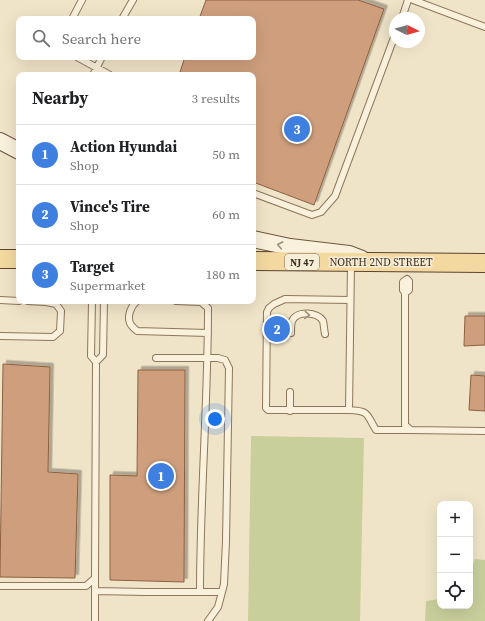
<!DOCTYPE html>
<html lang="en">
<head>
<meta charset="utf-8">
<style>
	:root { --surface:#fff; --page:#f2f2f2; --text:#202124; --muted:#757577; --line:#e0e0e0; --accent:#b45309 }
	body { margin:0; font-family:"Source Serif 4",serif; background:var(--page); color:var(--text) }
	.controls { position:absolute; right:12px; bottom:12px; display:grid; overflow:hidden; border-radius:8px; box-shadow:0 4px 16px #0002 }
	.controls button { width:36px; height:36px; display:grid; place-items:center; padding:0; border:0; border-bottom:1px solid var(--line); background:var(--surface); color:var(--text); font:20px sans-serif }
	.compass { position:absolute; left:389px; top:12px; width:36px; height:36px; border-radius:50%; background:var(--surface); box-shadow:0 4px 16px #0002; rotate:95deg }
	.you { position:absolute; left:215px; top:419px; width:14px; height:14px; margin:-10px; border:3px solid #fff; border-radius:50%; background:#1a73e8; box-shadow:0 0 0 6px #1a73e833 }
	.badge { display:grid; place-items:center; width:26px; height:26px; border-radius:50%; background:var(--accent); color:#fff; font-size:13px; font-weight:700 }
	.pin { position:absolute; translate:-50% -50%; border:2px solid #fff; box-shadow:0 1px 4px #0006 }
	.list { margin:0; padding:0; list-style:none }
	h2 { display:flex; justify-content:space-between; align-items:center; height:52px; margin:0; padding:0 16px; font-size:17px }
	h2 small { font-size:13px; font-weight:400; color:var(--muted) }
	.list li { display:grid; grid-template-columns:26px 1fr auto; gap:12px; align-items:center; box-sizing:border-box; height:60px; padding:0 16px; border-top:1px solid var(--line) }
	.list b { display:block; font-size:15px; white-space:nowrap }
	.list p { margin:0; font-size:13px; white-space:nowrap; color:var(--muted) }
	.list em { font-size:13px; font-style:normal; color:var(--muted) }
	.icon { flex:none; width:22px; height:22px; fill:none; stroke:currentColor; stroke-width:2; stroke-linecap:round; stroke-linejoin:round }
	.map { position:relative; flex:none; width:485px; height:621px; overflow:hidden }
	.search { position:absolute; background:var(--surface); box-shadow:0 4px 16px #0002; left:16px; top:16px; width:240px; height:44px; display:flex; align-items:center; gap:10px; box-sizing:border-box; padding:0 14px; border-radius:8px; color:var(--muted); font-size:15px }
	.panel { position:absolute; background:var(--surface); box-shadow:0 4px 16px #0002; left:16px; top:72px; width:240px; height:232px; border-radius:8px }
	.map>svg:first-child { display:block }
	.green { fill:#c9cf9b }
	.building { fill:#cf9f7d; stroke:#8d5f41; filter:url(#shadow) }
	.lines { fill:none; stroke-linecap:round; stroke-linejoin:round }
	.lane-casing { stroke:#8d765c; stroke-width:8 }
	.secondary-casing { stroke:#6f573f; stroke-width:18 }
	.primary-casing { stroke:#5b4430; stroke-width:20 }
	.lane { stroke:#faf1dc; stroke-width:6 }
	.secondary { stroke:#faf1dc; stroke-width:16 }
	.primary { stroke:#f3d9a0; stroke-width:18 }
	.oneway { stroke:#9c907e }
	.labels { text-anchor:middle; dominant-baseline:central; stroke-width:3; stroke-linejoin:round; paint-order:stroke }
	.shield { fill:#f7eed8; stroke:#756857; stroke-width:1 }
	.shield-label { font-size:10px; font-weight:bold; fill:#3d2e20 }
	.street-label { font-size:11px; fill:#3d2e20; stroke:#f7eed8 }
</style>
</head>
<body>
<div class="map">
<svg width="485" height="621" viewBox="0 0 485 621">
	<defs>
		<filter id="shadow"><feDropShadow dx="3.5" dy="-3.5" stdDeviation="0" flood-color="#0004"/></filter>
	</defs>
	<rect width="100%" height="100%" fill="#f0e4c8"/>
	<!-- green -->
	<path class="green" d="M251,436L364,438L360,621H248Z
		M475,559L485,560V621H425L426,601L440,599V606H470V570Z"/>
	<!-- building -->
	<path class="building" d="M206,0H358L384,9L314,205L253,182V75H179L185,57H253V19H199Z
		M465,316H485V345L464,346Z
		M3,364L50,367L48,472L78,474L75,578L0,577Z
		M138,370H185L184,582L110,580V475L137,476Z
		M471,375L485,376V411L469,410Z"/>
	<g class="lines">
		<!-- lane casing -->
		<g class="lane-casing">
			<path id="lane" d="M413,0L485,27
				M402,18L408,0
				M72,19L82,0
				M122,19L133,0
				M77,57L110,75
				M93,75L102,57
				M253,193L312,215L321,212L335,196L395,35
				M351,264L349,410C370,411 366,414 376,430H411
				M405,293L409,290V281L407,279L403,282V290L405,293V425L411,430L485,431
				M0,300L19,301
				M92,301L91,356L96,362L103,355L104,301
				M137,301C131,306 127,316 130,323C131,326 135,329 137,331L208,333
				M176,301L201,302L208,308C208,403 200,497 200,592
				M291,333C291,329 291,324 292,321C297,310 318,312 323,321C324,325 324,330 325,334
				M0,336L53,337L60,331L61,311L56,304L46,302L28,301
				M349,410H268L266,408L267,312L269,308L274,304L285,299L350,300
				M290,411V392
				M0,586H86L95,578L96,362
				M95,591L146,592H222L224,584L226,541L229,368L225,360L218,358H156
				M95,621V578
				M208,621L218,607L222,592"/>
		</g>
		<!-- secondary casing -->
		<g class="secondary-casing">
			<path id="secondary" d="M0,141L19,151
				M253,239L290,247L349,254L362,259"/>
		</g>
		<!-- primary casing -->
		<g class="primary-casing">
			<path id="primary" d="M0,259H19
				M253,261L485,263"/>
		</g>
		<!-- lane -->
		<use href="#lane" class="lane"/>
		<!-- secondary -->
		<use href="#secondary" class="secondary"/>
		<!-- primary -->
		<use href="#primary" class="primary"/>
	</g>
	<!-- one-way arrows -->
	<defs><path id="oneway-chevron" d="M-2-3.5L2.5 0L-2 3.5" fill="none" stroke-width="1.6" stroke-linecap="round" stroke-linejoin="round"/></defs>
	<g class="oneway">
		<use href="#oneway-chevron" transform="translate(280 245) rotate(-169)"/>
		<use href="#oneway-chevron" transform="translate(307 315) rotate(4)"/>
	</g>
	<g class="labels">
		<!-- shield labels -->
		<rect class="shield" x="285" y="254" width="34" height="16" rx="3"/>
		<g class="shield-label">
			<text x="302" y="262">NJ 47</text>
		</g>
		<!-- street labels -->
		<g class="street-label">
			<text x="381" y="262">NORTH 2ND STREET</text>
		</g>
	</g>
</svg>
<div class="controls">
<button>+</button>
<button>−</button>
<button><svg class="icon" aria-label="locate" viewBox="0 0 24 24"><circle cx="12" cy="12" r="6"/><path d="M12 2v4M12 18v4M2 12h4M18 12h4"/></svg></button>
</div>
<svg class="compass" viewBox="-18 -18 36 36"><path d="M0-13l5 13h-10z" fill="#e53935"/><path d="M0 13l5-13h-10z" fill="#757577"/></svg>
<div class="you"></div>
<div class="pin badge" style="left:161px;top:476px;background:#3f7fe0">1</div>
<div class="pin badge" style="left:277px;top:329px;background:#3f7fe0">2</div>
<div class="pin badge" style="left:297px;top:129px;background:#3f7fe0">3</div>
<div class="search"><svg class="icon" aria-label="search" viewBox="0 0 24 24"><circle cx="10" cy="10" r="6"/><path d="M15 15l6 6"/></svg>Search here</div>
<section class="panel">
<h2>Nearby<small>3 results</small></h2>
<ul class="list">
<li><span class="badge" style="background:#3f7fe0">1</span><div><b>Action Hyundai</b><p>Shop</p></div><em>50 m</em></li>
<li><span class="badge" style="background:#3f7fe0">2</span><div><b>Vince's Tire</b><p>Shop</p></div><em>60 m</em></li>
<li><span class="badge" style="background:#3f7fe0">3</span><div><b>Target</b><p>Supermarket</p></div><em>180 m</em></li>
</ul>
</section>
</div>
</body>
</html>
